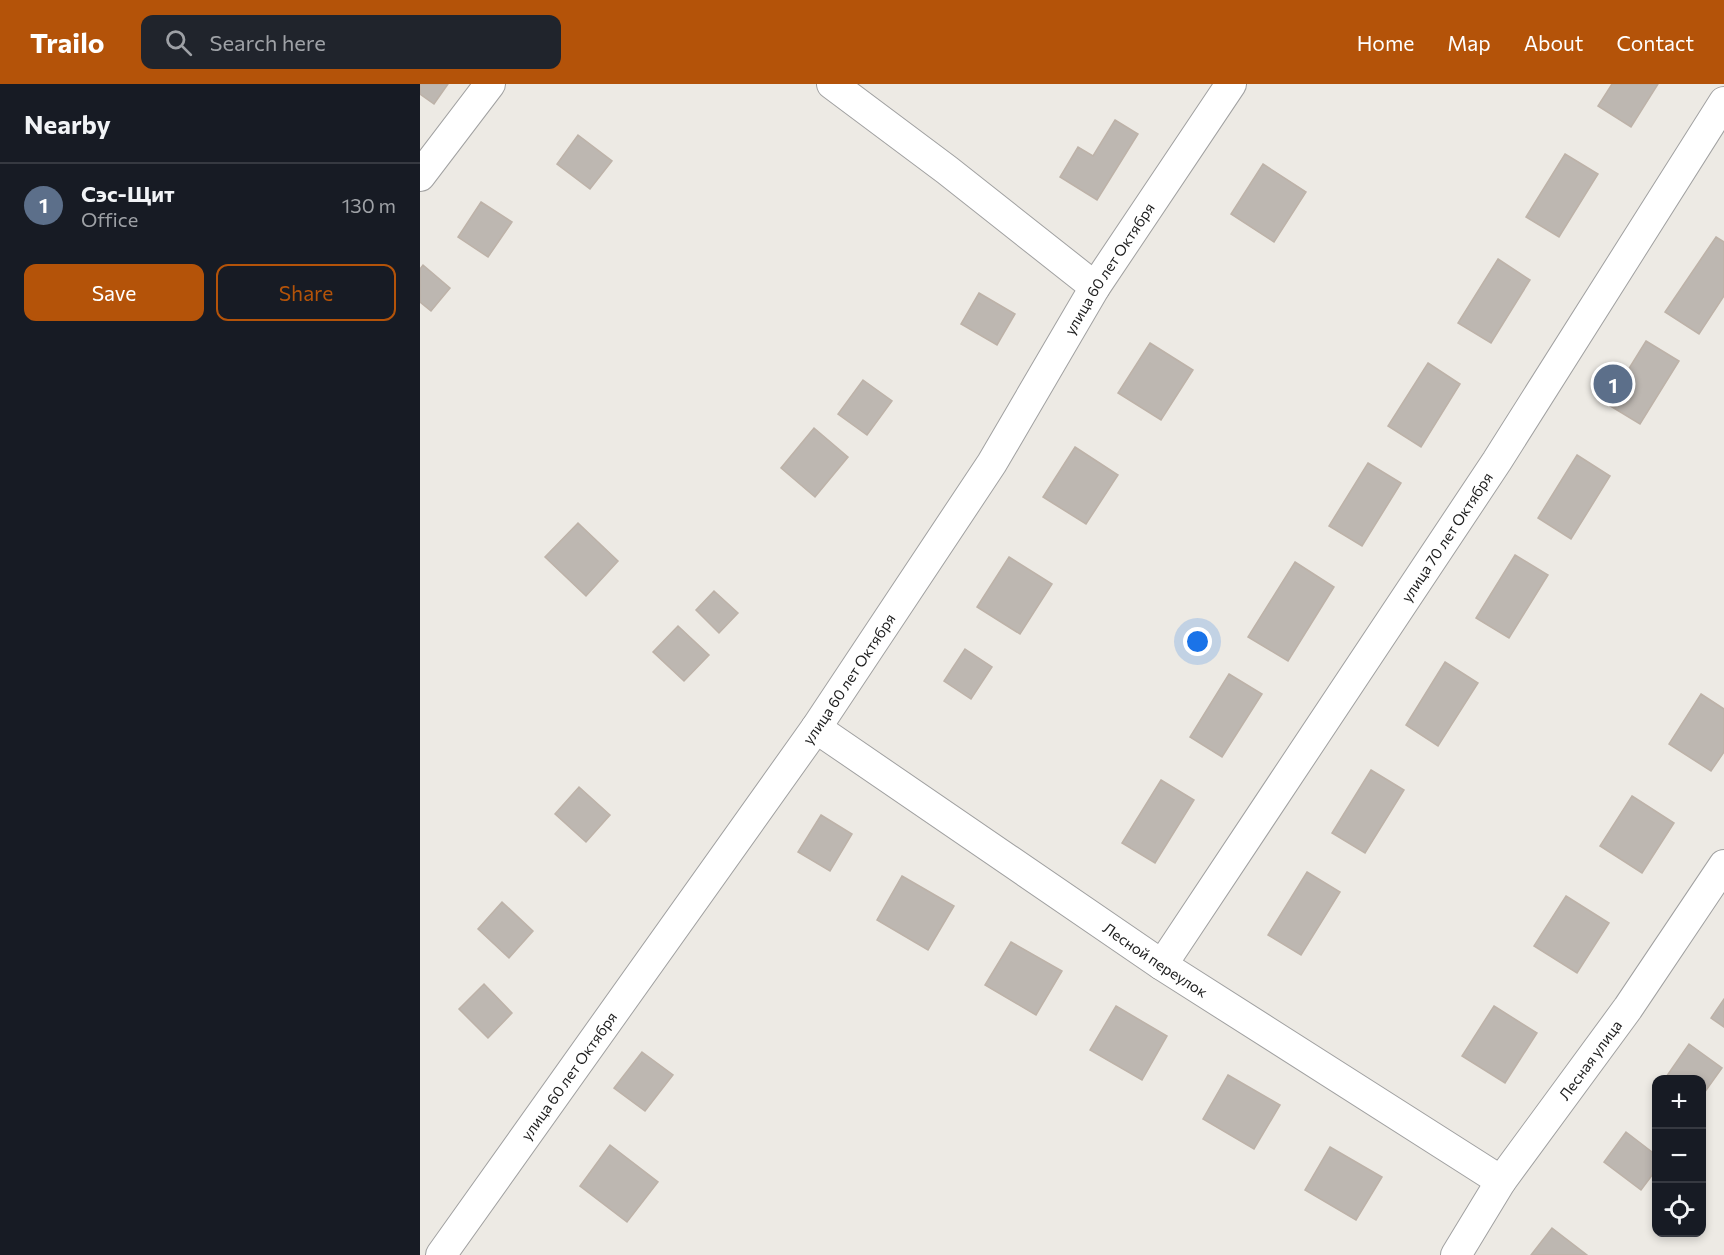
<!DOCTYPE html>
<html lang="en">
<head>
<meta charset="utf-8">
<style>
	:root { --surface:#171b24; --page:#20242c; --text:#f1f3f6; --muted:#9ea1a6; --line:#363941; --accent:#b45309 }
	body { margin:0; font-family:Commissioner,sans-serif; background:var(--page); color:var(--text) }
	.controls { position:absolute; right:18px; bottom:18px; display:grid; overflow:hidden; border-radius:12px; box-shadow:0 3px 9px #0003 }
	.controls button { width:54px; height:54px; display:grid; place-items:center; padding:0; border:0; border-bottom:2px solid var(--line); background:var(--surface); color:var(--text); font:30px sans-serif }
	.you { position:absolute; left:778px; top:558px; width:21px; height:21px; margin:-15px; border:4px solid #fff; border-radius:50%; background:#1a73e8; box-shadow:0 0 0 9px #1a73e833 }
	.badge { display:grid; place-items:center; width:39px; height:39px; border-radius:50%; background:var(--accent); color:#fff; font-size:20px; font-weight:700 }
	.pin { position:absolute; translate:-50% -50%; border:3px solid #fff; box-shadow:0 2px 6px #0006 }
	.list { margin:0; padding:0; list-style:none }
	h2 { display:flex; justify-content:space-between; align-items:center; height:78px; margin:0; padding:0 24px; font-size:26px }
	h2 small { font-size:20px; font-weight:400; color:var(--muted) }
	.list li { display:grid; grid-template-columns:39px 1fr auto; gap:18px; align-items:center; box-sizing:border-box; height:84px; padding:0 24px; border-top:2px solid var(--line) }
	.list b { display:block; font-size:22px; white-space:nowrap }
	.list p { margin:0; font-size:20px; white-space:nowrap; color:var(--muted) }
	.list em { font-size:20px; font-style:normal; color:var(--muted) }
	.actions { display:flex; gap:12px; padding:18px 24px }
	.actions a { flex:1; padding:14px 0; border:2px solid var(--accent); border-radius:12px; text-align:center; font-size:21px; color:var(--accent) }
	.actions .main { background:var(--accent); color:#fff }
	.icon { flex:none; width:33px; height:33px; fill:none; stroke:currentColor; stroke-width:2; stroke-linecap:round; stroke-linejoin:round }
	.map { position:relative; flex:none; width:1304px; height:1171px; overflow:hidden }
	header { display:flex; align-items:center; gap:36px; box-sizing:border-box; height:84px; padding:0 30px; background:var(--accent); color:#fff }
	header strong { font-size:28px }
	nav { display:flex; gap:33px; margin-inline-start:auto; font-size:21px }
	.search { width:420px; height:54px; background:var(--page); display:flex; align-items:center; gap:15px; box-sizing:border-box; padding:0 21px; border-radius:12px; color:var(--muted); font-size:22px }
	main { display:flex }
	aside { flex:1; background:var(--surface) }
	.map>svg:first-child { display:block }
	.building { fill:#bdb7b1; stroke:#bdb2a8; stroke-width:1.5 }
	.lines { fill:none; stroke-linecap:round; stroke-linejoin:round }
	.minor-casing { stroke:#a1a1a1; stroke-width:32 }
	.minor { stroke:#fff; stroke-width:30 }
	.labels { text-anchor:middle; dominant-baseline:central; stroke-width:6; stroke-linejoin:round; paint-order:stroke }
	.street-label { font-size:15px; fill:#1d1d1d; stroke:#fff }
</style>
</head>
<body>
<header>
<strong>Trailo</strong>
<div class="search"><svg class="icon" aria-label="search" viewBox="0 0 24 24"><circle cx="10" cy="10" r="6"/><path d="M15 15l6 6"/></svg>Search here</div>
<nav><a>Home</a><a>Map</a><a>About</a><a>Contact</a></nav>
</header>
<main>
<aside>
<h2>Nearby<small></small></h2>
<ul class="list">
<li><span class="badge" style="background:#5c6f8a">1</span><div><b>Сэс-Щит</b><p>Office</p></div><em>130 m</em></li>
</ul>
<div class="actions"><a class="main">Save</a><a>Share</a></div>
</aside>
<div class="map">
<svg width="1304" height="1171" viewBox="0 0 1304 1171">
	<rect width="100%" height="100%" fill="#edeae4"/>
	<!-- building -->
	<path class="building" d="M0,0H28L14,20L0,10Z
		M1192,0H1238L1211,43L1178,22Z
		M695,36L718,50L677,116L640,93L658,63L673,72Z
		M158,51L192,77L170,105L137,80Z
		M1145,70L1178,90L1139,153L1106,133Z
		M843,80L886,108L854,158L811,130Z
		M61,118L92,138L68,173L38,153Z
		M1296,153L1304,158V212L1279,250L1245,228Z
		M1078,175L1110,196L1071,259L1038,239Z
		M3,181L30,204L11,227L0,218V185Z
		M559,209L595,230L577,261L541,240Z
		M1226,257L1259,277L1220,340L1187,320Z
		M730,259L773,286L741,336L698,309Z
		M1008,279L1040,300L1001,363L968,342Z
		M443,296L472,317L447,351L418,330Z
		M394,344L428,373L395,413L361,384Z
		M655,363L698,391L666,440L623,413Z
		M1157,371L1190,392L1151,455L1118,434Z
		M948,379L981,399L942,462L909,442Z
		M158,439L198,477L166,512L125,473Z
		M1095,471L1128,491L1089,554L1056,534Z
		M589,473L632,500L600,550L557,523Z
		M875,478L914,503L868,577L828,553Z
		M294,507L318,529L299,549L276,526Z
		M258,542L289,571L264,597L233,568Z
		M545,565L572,583L551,615L524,597Z
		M1025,578L1058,599L1018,662L986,641Z
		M809,590L842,610L802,673L770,653Z
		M1281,610L1304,625V668L1291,687L1249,660Z
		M951,686L984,706L945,769L912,749Z
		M741,696L774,716L735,779L702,759Z
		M159,703L190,731L166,758L135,730Z
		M1212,712L1254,739L1222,789L1180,762Z
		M401,731L432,750L410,787L378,768Z
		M887,788L920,808L881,871L848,851Z
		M482,792L534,822L508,866L457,836Z
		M1146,812L1189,839L1157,889L1114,862Z
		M82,818L113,847L89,874L58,845Z
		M591,858L642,887L616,931L565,901Z
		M64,900L92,929L68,954L39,925Z
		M1304,915V943L1291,934Z
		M696,922L747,952L722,996L670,966Z
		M1074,922L1117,949L1085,999L1042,972Z
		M1269,960L1302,984L1282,1012V996H1244Z
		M222,968L253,991L225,1027L194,1004Z
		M808,991L860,1021L834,1065L783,1035Z
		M1206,1048L1236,1071V1086L1221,1106L1184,1078Z
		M190,1061L238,1098L207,1138L160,1102Z
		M910,1063L962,1093L936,1136L885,1106Z
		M1132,1144L1167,1171H1111Z"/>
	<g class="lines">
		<!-- minor casing -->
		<g class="minor-casing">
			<g id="minor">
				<path d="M412,0L527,86L675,203"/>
				<path d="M0,92L70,0"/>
				<path id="s1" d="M396,644L742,881L1081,1097"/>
				<path id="s2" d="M742,881L1077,377L1304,18"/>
				<path id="s3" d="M21,1171L396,644L572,379L675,203L811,0"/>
				<path id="s4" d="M1036,1171L1081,1097L1208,924L1304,781"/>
			</g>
		</g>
		<!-- minor -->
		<use href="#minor" class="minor"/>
	</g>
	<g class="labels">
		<!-- street labels -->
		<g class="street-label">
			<text stroke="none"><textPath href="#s3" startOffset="1192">улица 60 лет Октября</textPath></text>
			<text stroke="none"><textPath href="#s2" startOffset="514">улица 70 лет Октября</textPath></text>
			<text stroke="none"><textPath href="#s3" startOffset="706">улица 60 лет Октября</textPath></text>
			<text stroke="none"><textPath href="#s1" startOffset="411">Лесной переулок</textPath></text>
			<text stroke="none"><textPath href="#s4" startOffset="237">Лесная улица</textPath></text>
			<text stroke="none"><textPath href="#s3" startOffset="220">улица 60 лет Октября</textPath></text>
		</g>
	</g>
</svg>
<div class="controls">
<button>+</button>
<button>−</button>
<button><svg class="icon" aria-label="locate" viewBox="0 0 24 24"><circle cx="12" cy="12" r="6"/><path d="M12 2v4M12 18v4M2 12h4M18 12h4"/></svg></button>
</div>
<div class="you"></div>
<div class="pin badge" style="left:1193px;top:300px;background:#5c6f8a">1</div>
</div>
</main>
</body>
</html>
